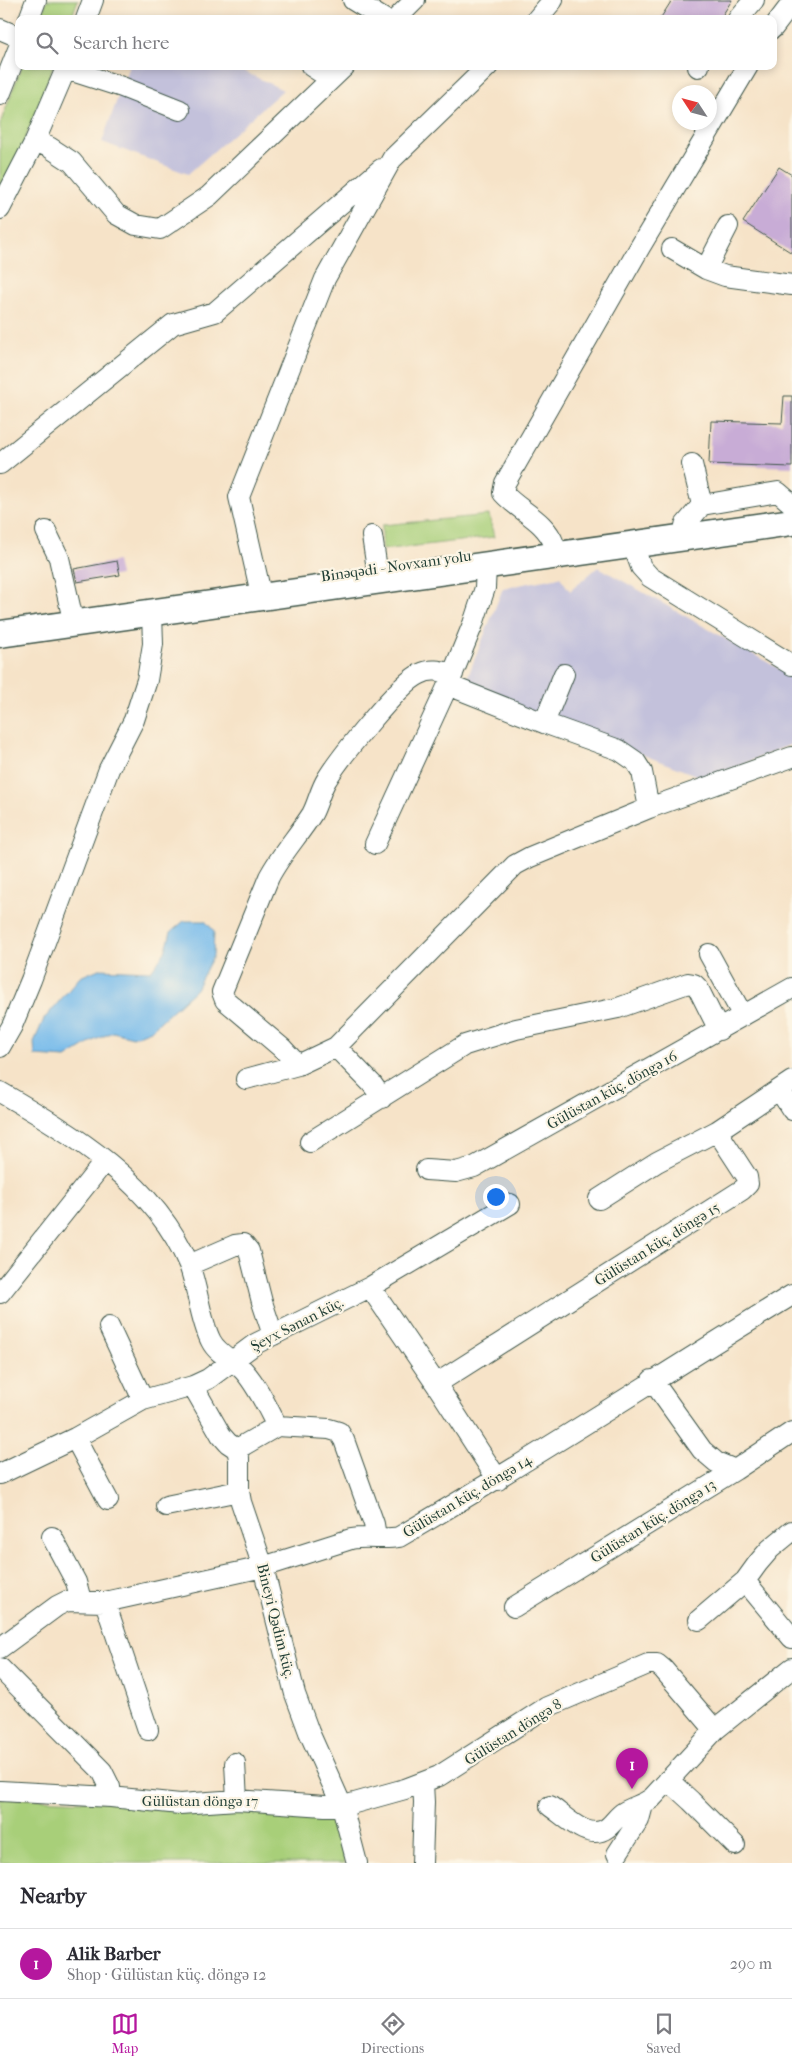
<!DOCTYPE html>
<html lang="en">
<head>
<meta charset="utf-8">
<style>
	:root { --surface:#fff; --page:#f7f7f7; --text:#2b2b33; --muted:#7c7c81; --line:#e1e1e2; --accent:#b5179e }
	body { margin:0; font-family:"IM FELL French Canon",serif; background:var(--page); color:var(--text) }
	.compass { position:absolute; left:672px; top:85px; width:45px; height:45px; border-radius:50%; background:var(--surface); box-shadow:0 2px 8px #0003; rotate:306deg }
	.you { position:absolute; left:495px; top:1196px; width:18px; height:18px; margin:-12px; border:4px solid #fff; border-radius:50%; background:#1a73e8; box-shadow:0 0 0 8px #1a73e833 }
	.badge { display:grid; place-items:center; width:32px; height:32px; border-radius:50%; background:var(--accent); color:#fff; font-size:16px; font-weight:700 }
	.pin { position:absolute; translate:-50% -41px; filter:drop-shadow(0 1px 2px #0008) }
	.pin::after { content:''; position:absolute; top:26px; width:18px; height:15px; background:inherit; clip-path:polygon(0 0,100% 0,50% 100%) }
	.list { margin:0; padding:0; list-style:none }
	h2 { display:flex; justify-content:space-between; align-items:center; height:65px; margin:0; padding:0 20px; font-size:21px }
	h2 small { font-size:16px; font-weight:400; color:var(--muted) }
	.list li { display:grid; grid-template-columns:32px 1fr auto; gap:15px; align-items:center; box-sizing:border-box; height:70px; padding:0 20px; border-top:1px solid var(--line) }
	.list b { display:block; font-size:19px; white-space:nowrap }
	.list p { margin:0; font-size:16px; white-space:nowrap; color:var(--muted) }
	.list em { font-size:16px; font-style:normal; color:var(--muted) }
	.icon { flex:none; width:28px; height:28px; fill:none; stroke:currentColor; stroke-width:2; stroke-linecap:round; stroke-linejoin:round }
	.map { position:relative; flex:none; width:792px; height:1863px; overflow:hidden }
	.search { position:absolute; background:var(--surface); box-shadow:0 2px 8px #0003; left:15px; right:15px; top:15px; height:55px; display:flex; align-items:center; gap:12px; box-sizing:border-box; padding:0 18px; border-radius:10px; color:var(--muted); font-size:19px }
	.sheet { height:135px; background:var(--surface) }
	nav { display:flex; justify-content:space-around; align-items:center; box-sizing:border-box; height:70px; border-top:1px solid var(--line); background:var(--surface); font-size:14px; color:var(--muted) }
	nav a { display:grid; justify-items:center; gap:2px }
	nav .on { color:var(--accent) }
	.map>svg:first-child { display:block }
	.industrial { fill:#c3c1db }
	.green { fill:#a8cf79; stroke:#648656 }
	.water { fill:#74baeb; stroke:#4a7c90 }
	.building { fill:#c8acd6 }
	.lines { fill:none; stroke-linecap:round; stroke-linejoin:round }
	.minor-casing { stroke:#3f564a; stroke-width:22 }
	.major-casing { stroke:#3f564a; stroke-width:29 }
	.minor { stroke:#fff; stroke-width:20 }
	.major { stroke:#fff; stroke-width:26 }
	.labels { text-anchor:middle; dominant-baseline:central; stroke-width:4.5; stroke-linejoin:round; paint-order:stroke }
	.street-label { font-size:15px; fill:#1f3d34; stroke:#fcf5e5 }
</style>
</head>
<body>
<div class="map">
<svg width="792" height="1863" viewBox="0 0 792 1863">
	<rect width="100%" height="100%" fill="#fcf5e5"/>
	<filter id="ink" filterUnits="userSpaceOnUse"><feTurbulence type="fractalNoise" baseFrequency=".02" numOctaves="2"/><feDisplacementMap in="SourceGraphic" scale="10" xChannelSelector="R" yChannelSelector="G"/><feConvolveMatrix kernelMatrix="1 2 1 2 8 2 1 2 1" color-interpolation-filters="sRGB"/></filter>
	<filter id="wash" filterUnits="userSpaceOnUse"><feTurbulence type="fractalNoise" baseFrequency=".0096" numOctaves="4" result="noise"/><feDisplacementMap in="SourceGraphic" scale="20" xChannelSelector="R" yChannelSelector="G"/><feGaussianBlur stdDeviation="1.12" result="paint"/><feColorMatrix in="noise" values="0 0 0 0 0 0 0 0 0 0 0 0 0 0 0 0 0 1.4 0 .05"/><feComposite in="paint" operator="in"/></filter>
	<g filter="url(#wash)">
		<rect width="100%" height="100%" fill="#f6e3c8"/>
		<!-- industrial -->
		<path class="industrial" d="M129,66H233L283,90L188,174L102,142Z
			M598,567L792,676V744L706,779L464,686L503,588L560,577L570,591Z"/>
		<!-- green -->
		<path class="green" d="M47,0H78L71,19H40Z
			M22,66H53L23,145L0,196V124Z
			M489,515L494,537L382,550V525Z
			M0,1798L270,1807L335,1815L345,1863H0Z"/>
		<!-- water -->
		<path class="water" d="M184,921H205L214,931L213,956L196,989L151,1030L133,1037L113,1032L95,1040L66,1058L35,1056L34,1042L44,1019L80,977L99,969L151,971L165,952L171,932Z"/>
		<g id="blocks">
			<!-- building -->
			<path class="building" d="M672,0H732L720,19H660Z
				M779,167L792,175V253L743,222Z
				M784,396H792V467L709,464L711,421L782,423Z
				M117,561L120,575L77,582L74,569Z"/>
		</g>
	</g>
	<g filter="url(#ink)">
		<use href="#blocks" fill-opacity="0" stroke="#3f564a" stroke-width="1"/>
		<g class="lines">
			<!-- minor casing -->
			<g class="minor-casing">
				<path id="minor" d="M353,0L384,19
					M29,19L36,0
					M86,19L93,0
					M396,19L415,0
					M537,19L553,0
					M738,19L754,0
					M773,28L792,3
					M0,29L19,37
					M311,66L331,79
					M698,67L699,66
					M66,69L122,87L180,110
					M0,95L19,47
					M35,141L49,147L72,162L116,214L136,225L160,229L209,196L345,66
					M0,209L35,141L67,66
					M672,249L706,269L725,276L792,285
					M706,269L728,226
					M0,464L173,324L215,312L381,169
					M692,464L702,505
					M685,525L702,505L778,492L792,504
					M46,531L59,558L71,611
					M372,536L377,569
					M554,544C545,520 519,511 503,493L505,483L640,247L748,66
					M633,545L641,567L650,577L792,665
					M259,585L239,497L325,279L392,159L488,66
					M448,685L544,723L619,750L635,761L642,772L649,808
					M544,723L564,674
					M375,844L448,685L473,624L485,588L486,566
					M709,954L743,1016
					M0,1047L12,1026L31,980L109,769L134,720L147,680L153,644L152,613
					M336,1047L372,1084L382,1098
					M298,1065L283,1049L225,1000L222,992L269,877C281,854 298,836 312,814C318,803 320,790 327,779C339,759 400,682 420,674C431,668 441,671 453,674
					M246,1079L298,1065L336,1047L515,865L530,857L649,808L792,757
					M780,1091L792,1110
					M0,1092C73,1134 155,1183 189,1265C198,1288 200,1320 211,1341C218,1355 234,1360 244,1371C258,1387 267,1407 277,1426L329,1429L339,1432L344,1440L374,1524L376,1537
					M310,1142L465,1045L516,1029L618,1008L688,983L694,984L698,988L719,1030
					M426,1170L456,1172L474,1167L792,988
					M599,1199L657,1162L717,1131
					M189,1265L235,1245L243,1244L249,1251L262,1302L273,1335
					M370,1287L436,1384L498,1480
					M0,1293L105,1161
					M109,1327L143,1400
					M652,1380L702,1450L716,1462L735,1470
					M436,1384L742,1190L748,1184L747,1177L717,1131L792,1081
					M193,1386L221,1435L228,1443L237,1449L239,1458V1491L241,1502L263,1567L295,1694L309,1732L342,1806L357,1863
					M75,1438L108,1500
					M237,1449L277,1426
					M0,1474L75,1438L143,1400L193,1386L208,1379L255,1344L370,1287L510,1204
					M166,1506L239,1491
					M52,1537L76,1582L81,1600
					M745,1581L792,1638
					M105,1602L148,1730
					M514,1607L735,1470L792,1432
					M699,1620L745,1581L758,1563L770,1549L792,1531
					M0,1648L57,1606L67,1601L105,1602L263,1567L351,1539C367,1536 383,1540 399,1537C532,1460 661,1375 792,1295
					M0,1668L102,1771L110,1787L111,1797L180,1804L237,1800L325,1806L351,1804L405,1789L439,1776L547,1707L648,1664H657L663,1669L715,1730
					M235,1763L237,1800
					M668,1780L691,1801L735,1845
					M0,1791L111,1797
					M550,1806C565,1816 588,1842 607,1828C613,1824 617,1816 624,1812C634,1806 643,1805 652,1798L715,1730L792,1668
					M617,1854L639,1820L643,1805
					M422,1863L424,1802L423,1783"/>
			</g>
			<!-- major casing -->
			<g class="major-casing">
				<path id="major" d="M0,634L792,522"/>
			</g>
			<!-- minor -->
			<use href="#minor" class="minor"/>
			<!-- major -->
			<use href="#major" class="major"/>
		</g>
	</g>
	<g class="labels">
		<!-- street labels -->
		<g class="street-label">
			<text transform="translate(396 566) rotate(-8)">Binəqədi - Novxanı yolu</text>
			<text transform="translate(612 1090) rotate(-29)">Gülüstan küç. döngə 16</text>
			<text transform="translate(657 1244) rotate(-32)">Gülüstan küç. döngə 15</text>
			<text transform="translate(297 1324) rotate(-27)">Şeyx Sənan küç.</text>
			<text transform="translate(467 1496) rotate(-31)">Gülüstan küç. döngə 14</text>
			<text transform="translate(653 1521) rotate(-32)">Gülüstan küç. döngə 13</text>
			<text transform="translate(276 1621) rotate(76)">Bineyi Qədim küç.</text>
			<text transform="translate(513 1732) rotate(-32)">Gülüstan döngə 8</text>
			<text x="200" y="1801">Gülüstan döngə 17</text>
		</g>
	</g>
</svg>
<svg class="compass" viewBox="-18 -18 36 36"><path d="M0-13l5 13h-10z" fill="#e53935"/><path d="M0 13l5-13h-10z" fill="#7c7c81"/></svg>
<div class="you"></div>
<div class="pin badge" style="left:632px;top:1789px">1</div>
<div class="search"><svg class="icon" aria-label="search" viewBox="0 0 24 24"><circle cx="10" cy="10" r="6"/><path d="M15 15l6 6"/></svg>Search here</div>
</div>
<section class="sheet">
<h2>Nearby<small></small></h2>
<ul class="list">
<li><span class="badge">1</span><div><b>Alik Barber</b><p>Shop · Gülüstan küç. döngə 12</p></div><em>290 m</em></li>
</ul>
</section>
<nav>
<a class="on"><svg class="icon" aria-label="map" viewBox="0 0 24 24"><path d="M3 6l6-2 6 2 6-2v14l-6 2-6-2-6 2zM9 4v14M15 6v14"/></svg>Map</a>
<a><svg class="icon" aria-label="directions" viewBox="0 0 24 24"><path d="M12 3l9 9-9 9-9-9zM9 14v-3h6M13 9l2 2-2 2"/></svg>Directions</a>
<a><svg class="icon" aria-label="saved" viewBox="0 0 24 24"><path d="M7 4h10v16l-5-4-5 4z"/></svg>Saved</a>
</nav>
</body>
</html>
